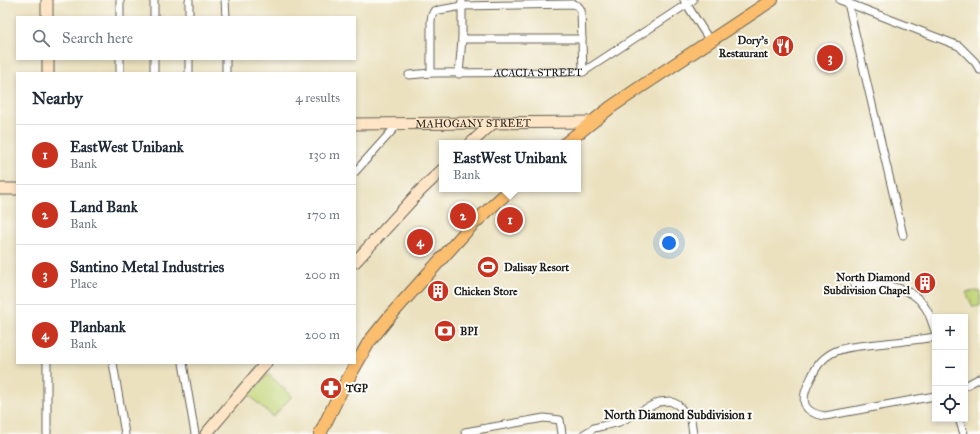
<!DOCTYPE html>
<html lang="en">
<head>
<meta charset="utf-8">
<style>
	:root { --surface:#fff; --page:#f6f6f7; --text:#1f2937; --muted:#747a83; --line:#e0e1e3; --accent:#c8321e }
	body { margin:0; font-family:"IM FELL Great Primer",serif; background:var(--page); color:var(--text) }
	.controls { position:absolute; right:12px; bottom:12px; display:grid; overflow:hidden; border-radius:0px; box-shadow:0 2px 6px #0003 }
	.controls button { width:36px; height:36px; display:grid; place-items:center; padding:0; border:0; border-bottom:1px solid var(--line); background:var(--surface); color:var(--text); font:20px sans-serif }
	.you { position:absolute; left:669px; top:243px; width:14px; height:14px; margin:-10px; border:3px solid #fff; border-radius:50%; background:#1a73e8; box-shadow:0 0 0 6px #1a73e833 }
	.badge { display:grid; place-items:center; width:26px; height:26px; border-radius:50%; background:var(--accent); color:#fff; font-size:13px; font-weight:700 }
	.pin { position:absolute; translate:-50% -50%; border:2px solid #fff; box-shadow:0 1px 4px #0006 }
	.popup { position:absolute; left:439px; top:140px; width:142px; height:52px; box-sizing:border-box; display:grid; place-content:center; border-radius:0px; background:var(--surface); filter:drop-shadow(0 1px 3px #0005); font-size:13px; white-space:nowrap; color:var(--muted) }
	.popup b { font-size:15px; color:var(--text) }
	.popup::after { content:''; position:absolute; left:50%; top:100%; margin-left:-8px; border:8px solid transparent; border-top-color:var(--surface) }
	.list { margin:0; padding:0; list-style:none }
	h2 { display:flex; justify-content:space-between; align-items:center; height:52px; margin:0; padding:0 16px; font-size:17px }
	h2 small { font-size:13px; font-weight:400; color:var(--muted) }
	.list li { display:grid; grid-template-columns:26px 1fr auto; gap:12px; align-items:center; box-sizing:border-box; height:60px; padding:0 16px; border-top:1px solid var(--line) }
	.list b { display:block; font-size:15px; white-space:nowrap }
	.list p { margin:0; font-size:13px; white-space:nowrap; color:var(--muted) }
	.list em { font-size:13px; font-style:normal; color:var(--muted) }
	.icon { flex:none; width:22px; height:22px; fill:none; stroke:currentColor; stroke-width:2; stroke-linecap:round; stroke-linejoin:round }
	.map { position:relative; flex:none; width:980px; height:434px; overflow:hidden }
	.search { position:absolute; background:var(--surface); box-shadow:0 2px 6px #0003; left:16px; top:16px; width:340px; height:44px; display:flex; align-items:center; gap:10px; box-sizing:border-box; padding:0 14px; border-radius:0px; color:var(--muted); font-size:15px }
	.panel { position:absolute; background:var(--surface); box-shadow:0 2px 6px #0003; left:16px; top:72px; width:340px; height:292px; border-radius:0px }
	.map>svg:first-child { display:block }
	.green { fill:#c1d477; stroke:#6e784a }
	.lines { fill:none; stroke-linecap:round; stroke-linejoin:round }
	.street-casing { stroke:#646155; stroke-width:9 }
	.secondary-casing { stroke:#646155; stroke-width:13 }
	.primary-casing { stroke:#646155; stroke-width:14 }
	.street { stroke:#fff; stroke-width:7 }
	.secondary { stroke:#fde5c5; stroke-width:11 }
	.primary { stroke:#fbbd6e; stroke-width:12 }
	.labels { text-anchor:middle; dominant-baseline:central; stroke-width:4; stroke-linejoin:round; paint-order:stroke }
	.poi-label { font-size:11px; font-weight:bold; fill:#1c1c1c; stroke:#fdfcf7; text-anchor:start }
	.street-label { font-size:11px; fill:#1c1c1c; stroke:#fdfcf7 }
	.neighbourhood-label { font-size:12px; font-weight:bold; fill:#1c1c1c; stroke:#fdfcf7 }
</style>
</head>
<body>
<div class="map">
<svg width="980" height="434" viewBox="0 0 980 434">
	<rect width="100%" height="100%" fill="#fdfcf7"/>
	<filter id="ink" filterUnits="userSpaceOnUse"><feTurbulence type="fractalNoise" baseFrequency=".025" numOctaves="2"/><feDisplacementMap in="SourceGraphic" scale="8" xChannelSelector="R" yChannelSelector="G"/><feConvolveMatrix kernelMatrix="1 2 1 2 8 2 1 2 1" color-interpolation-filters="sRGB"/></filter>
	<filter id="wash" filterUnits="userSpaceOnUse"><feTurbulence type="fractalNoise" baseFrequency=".012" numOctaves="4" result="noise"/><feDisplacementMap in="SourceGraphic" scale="16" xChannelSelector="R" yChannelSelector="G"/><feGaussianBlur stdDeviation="0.9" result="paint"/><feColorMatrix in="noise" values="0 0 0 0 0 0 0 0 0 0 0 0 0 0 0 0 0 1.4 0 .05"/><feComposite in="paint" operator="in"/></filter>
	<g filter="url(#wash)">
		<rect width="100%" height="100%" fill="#ebe1bf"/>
		<!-- green -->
		<path class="green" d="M980,291V306L973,307L966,292Z
			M268,374L292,396L273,417L249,395Z"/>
	</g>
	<g filter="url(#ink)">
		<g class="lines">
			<!-- street casing -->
			<g class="street-casing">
				<g id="street">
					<path d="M120,0V17"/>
					<path d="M154,0V17"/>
					<path d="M225,0L226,17"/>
					<path d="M684,0L710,41"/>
					<path d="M840,0L959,46L975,62L980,70"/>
					<path d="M848,3L903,235"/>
					<path d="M189,17V0"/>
					<path d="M462,39H582"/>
					<path d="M120,59V73"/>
					<path d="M154,59V73"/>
					<path d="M226,59V73"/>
					<path d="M189,73V59"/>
					<path d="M431,73V20L432,15L434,11L462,6L573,4L578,6L581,10L583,72"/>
					<path d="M459,74L462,39V0"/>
					<path id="s1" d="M409,75L431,73L583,72L693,0"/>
					<path d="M355,172L399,123"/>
					<path d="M854,286C880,285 910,283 925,307C930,314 932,323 935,331"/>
					<path d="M935,337C916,340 896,342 877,344C862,346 845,346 832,353C821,359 816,367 811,378C801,397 799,412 825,416L935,396"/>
					<path d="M113,363L125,434"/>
					<path d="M183,363L195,434"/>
					<path d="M965,386L980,378"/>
					<path d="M959,419L964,434"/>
					<path d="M465,432L544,418L560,420L562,434"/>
					<path d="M47,434V363"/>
					<path d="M584,434L594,428L619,422L659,402L670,401L678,405L691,420L693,434"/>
				</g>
			</g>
			<!-- secondary casing -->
			<g class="secondary-casing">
				<g id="secondary">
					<path d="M47,0V17"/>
					<path d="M48,59V73"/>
					<path id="s2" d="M355,124L592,122"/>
					<path d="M471,143L493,123"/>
					<path d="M0,189H17"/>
					<path d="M355,262L420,191L442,170"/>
					<path d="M206,434L266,363"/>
				</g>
			</g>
			<!-- primary casing -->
			<g class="primary-casing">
				<path id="primary" d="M566,143L611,107L642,86L772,0
					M320,434L341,391L369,342L390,316L470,227L511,189"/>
			</g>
			<!-- street -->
			<use href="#street" class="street"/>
			<!-- secondary -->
			<use href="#secondary" class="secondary"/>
			<!-- primary -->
			<use href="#primary" class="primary"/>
		</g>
	</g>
	<!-- icons -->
	<defs>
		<g id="restaurant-disc" transform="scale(1.15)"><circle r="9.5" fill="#c8321e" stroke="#fdfcf7"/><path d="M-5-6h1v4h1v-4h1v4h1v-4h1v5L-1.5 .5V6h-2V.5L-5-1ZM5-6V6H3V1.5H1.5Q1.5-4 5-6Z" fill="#fff"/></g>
		<g id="stadium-disc" transform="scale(1.15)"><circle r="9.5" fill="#c8321e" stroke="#fdfcf7"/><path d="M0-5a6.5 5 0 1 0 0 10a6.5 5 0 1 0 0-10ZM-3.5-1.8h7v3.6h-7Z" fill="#fff"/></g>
		<g id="building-disc" transform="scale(1.15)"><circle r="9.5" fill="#c8321e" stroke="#fdfcf7"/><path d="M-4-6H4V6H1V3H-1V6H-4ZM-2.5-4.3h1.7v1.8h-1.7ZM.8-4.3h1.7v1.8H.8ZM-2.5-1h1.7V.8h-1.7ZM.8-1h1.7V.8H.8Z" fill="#fff"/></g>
		<g id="bank-disc" transform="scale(1.15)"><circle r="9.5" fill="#c8321e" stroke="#fdfcf7"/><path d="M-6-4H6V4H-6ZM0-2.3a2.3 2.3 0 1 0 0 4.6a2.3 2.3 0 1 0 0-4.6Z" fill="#fff"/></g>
		<g id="pharmacy-disc" transform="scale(1.15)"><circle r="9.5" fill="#c8321e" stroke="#fdfcf7"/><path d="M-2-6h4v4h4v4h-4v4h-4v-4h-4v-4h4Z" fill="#fff"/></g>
	</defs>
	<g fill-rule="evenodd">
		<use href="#restaurant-disc" x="783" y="46"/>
		<use href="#stadium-disc" x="488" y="267"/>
		<use href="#building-disc" x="925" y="283"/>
		<use href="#building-disc" x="438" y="291"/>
		<use href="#bank-disc" x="445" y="331"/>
		<use href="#pharmacy-disc" x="331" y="388"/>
	</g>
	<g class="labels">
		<!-- poi labels -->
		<g class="poi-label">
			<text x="768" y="40" text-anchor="end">Dory's<tspan x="768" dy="13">Restaurant</tspan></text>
			<text x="504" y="267">Dalisay Resort</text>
			<text x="910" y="277" text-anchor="end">North Diamond<tspan x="910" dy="13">Subdivision Chapel</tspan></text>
			<text x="454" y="291">Chicken Store</text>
			<text x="460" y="331">BPI</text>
			<text x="346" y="388">TGP</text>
		</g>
		<!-- street labels -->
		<g class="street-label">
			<text stroke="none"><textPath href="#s1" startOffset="129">ACACIA STREET</textPath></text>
			<text stroke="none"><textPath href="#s2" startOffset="118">MAHOGANY STREET</textPath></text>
		</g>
		<!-- neighbourhood labels -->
		<g class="neighbourhood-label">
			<text x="678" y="415">North Diamond Subdivision 1</text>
		</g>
	</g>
</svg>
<div class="controls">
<button>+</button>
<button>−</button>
<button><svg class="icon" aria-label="locate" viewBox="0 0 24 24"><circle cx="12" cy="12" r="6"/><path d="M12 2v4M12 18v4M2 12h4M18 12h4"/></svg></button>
</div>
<div class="you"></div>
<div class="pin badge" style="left:510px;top:220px">1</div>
<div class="popup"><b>EastWest Unibank</b>Bank</div>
<div class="pin badge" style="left:463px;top:216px">2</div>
<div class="pin badge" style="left:830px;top:58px">3</div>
<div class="pin badge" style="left:420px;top:242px">4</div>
<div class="search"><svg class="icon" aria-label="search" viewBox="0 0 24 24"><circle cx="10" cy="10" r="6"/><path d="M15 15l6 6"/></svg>Search here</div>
<section class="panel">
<h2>Nearby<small>4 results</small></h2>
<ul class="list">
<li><span class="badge">1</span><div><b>EastWest Unibank</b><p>Bank</p></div><em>130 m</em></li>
<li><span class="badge">2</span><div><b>Land Bank</b><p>Bank</p></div><em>170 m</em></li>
<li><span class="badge">3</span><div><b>Santino Metal Industries</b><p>Place</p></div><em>200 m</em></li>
<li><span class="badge">4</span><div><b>Planbank</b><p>Bank</p></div><em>200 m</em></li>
</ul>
</section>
</div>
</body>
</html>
